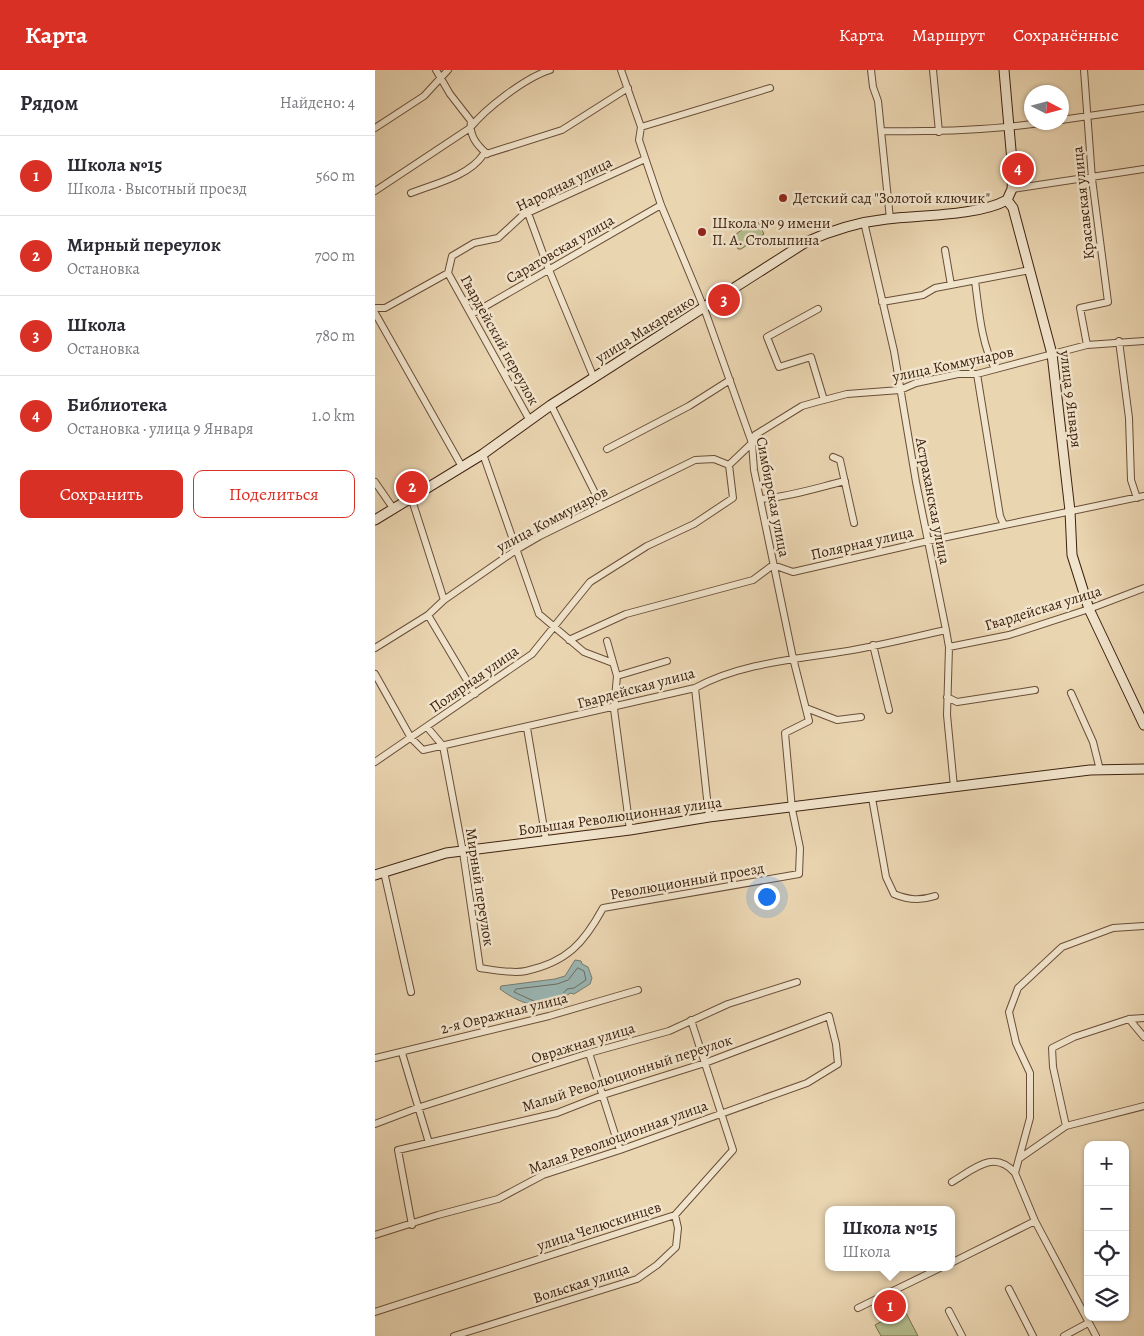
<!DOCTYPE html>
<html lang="ru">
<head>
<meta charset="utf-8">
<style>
	:root { --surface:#fff; --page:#f2f2f3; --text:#2b2b33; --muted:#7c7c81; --line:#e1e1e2; --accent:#d93025 }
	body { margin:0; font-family:Alegreya,serif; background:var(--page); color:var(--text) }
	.controls { position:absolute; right:15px; bottom:15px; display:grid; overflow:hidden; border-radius:10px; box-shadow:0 1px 4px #0004 }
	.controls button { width:45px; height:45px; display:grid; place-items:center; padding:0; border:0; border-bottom:1px solid var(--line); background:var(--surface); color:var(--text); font:25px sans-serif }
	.compass { position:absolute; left:649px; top:15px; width:45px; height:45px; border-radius:50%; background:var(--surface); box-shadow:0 1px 4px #0004; rotate:96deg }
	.you { position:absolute; left:391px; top:826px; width:18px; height:18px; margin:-12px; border:4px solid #fff; border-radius:50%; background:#1a73e8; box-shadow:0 0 0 8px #1a73e833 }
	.badge { display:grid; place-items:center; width:32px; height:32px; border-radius:50%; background:var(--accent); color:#fff; font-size:16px; font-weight:700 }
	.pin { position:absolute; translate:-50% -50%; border:2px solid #fff; box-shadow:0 1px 5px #0006 }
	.popup { position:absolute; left:450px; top:1136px; width:130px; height:65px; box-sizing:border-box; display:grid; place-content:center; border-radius:10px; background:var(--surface); filter:drop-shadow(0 1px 4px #0005); font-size:16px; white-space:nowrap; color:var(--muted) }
	.popup b { font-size:19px; color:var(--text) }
	.popup::after { content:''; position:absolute; left:50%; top:100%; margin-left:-10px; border:10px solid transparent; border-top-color:var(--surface) }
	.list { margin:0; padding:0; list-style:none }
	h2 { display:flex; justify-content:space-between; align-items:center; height:65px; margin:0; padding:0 20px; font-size:21px }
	h2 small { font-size:16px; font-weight:400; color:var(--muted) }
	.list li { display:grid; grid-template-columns:32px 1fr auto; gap:15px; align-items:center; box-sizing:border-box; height:80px; padding:0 20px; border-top:1px solid var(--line) }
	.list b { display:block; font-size:19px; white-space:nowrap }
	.list p { margin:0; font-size:16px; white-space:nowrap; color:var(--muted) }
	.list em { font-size:16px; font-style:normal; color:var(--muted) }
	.actions { display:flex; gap:10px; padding:15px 20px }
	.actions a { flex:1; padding:11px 0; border:1px solid var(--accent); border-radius:10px; text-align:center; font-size:18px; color:var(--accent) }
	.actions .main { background:var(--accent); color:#fff }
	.icon { flex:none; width:28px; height:28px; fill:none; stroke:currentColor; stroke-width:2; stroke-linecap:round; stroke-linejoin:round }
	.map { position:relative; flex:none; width:769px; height:1266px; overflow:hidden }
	header { display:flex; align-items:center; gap:30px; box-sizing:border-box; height:70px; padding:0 25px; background:var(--accent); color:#fff }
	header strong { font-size:24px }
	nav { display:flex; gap:28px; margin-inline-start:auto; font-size:18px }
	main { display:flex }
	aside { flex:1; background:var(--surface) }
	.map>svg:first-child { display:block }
	.green { fill:#b5bd8d; stroke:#7a6f4e }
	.water { fill:#9ab7b5; stroke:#757b73 }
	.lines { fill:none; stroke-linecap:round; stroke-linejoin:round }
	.shore { stroke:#6c6c62; stroke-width:1 }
	.street-casing { stroke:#694e38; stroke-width:8 }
	.secondary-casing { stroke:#3e210f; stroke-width:11 }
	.street { stroke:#f1e4cc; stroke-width:6 }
	.secondary { stroke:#f1e4cc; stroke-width:9 }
	.poi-dot { fill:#8f2418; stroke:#f1e4cc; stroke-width:2 }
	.labels { text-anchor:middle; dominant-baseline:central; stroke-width:5; stroke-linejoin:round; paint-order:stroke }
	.street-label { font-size:15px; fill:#3e210f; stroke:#f1e4cc }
	.poi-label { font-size:15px; fill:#3e210f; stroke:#f1e4cc; text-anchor:start }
</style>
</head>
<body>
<header>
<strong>Карта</strong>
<nav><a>Карта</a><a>Маршрут</a><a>Сохранённые</a></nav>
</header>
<main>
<aside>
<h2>Рядом<small>Найдено: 4</small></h2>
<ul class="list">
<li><span class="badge">1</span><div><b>Школа №15</b><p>Школа · Высотный проезд</p></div><em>560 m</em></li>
<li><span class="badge">2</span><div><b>Мирный переулок</b><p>Остановка</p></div><em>700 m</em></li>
<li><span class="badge">3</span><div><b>Школа</b><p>Остановка</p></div><em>780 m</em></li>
<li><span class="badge">4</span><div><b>Библиотека</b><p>Остановка · улица 9 Января</p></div><em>1.0 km</em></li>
</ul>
<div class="actions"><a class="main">Сохранить</a><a>Поделиться</a></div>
</aside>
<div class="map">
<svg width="769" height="1266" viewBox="0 0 769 1266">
	<rect width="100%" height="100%" fill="#ead5b1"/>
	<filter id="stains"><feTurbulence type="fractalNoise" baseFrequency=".004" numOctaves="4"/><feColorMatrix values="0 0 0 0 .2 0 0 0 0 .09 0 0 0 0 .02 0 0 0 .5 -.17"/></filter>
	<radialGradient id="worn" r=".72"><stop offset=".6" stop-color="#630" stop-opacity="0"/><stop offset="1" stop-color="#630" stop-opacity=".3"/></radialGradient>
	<!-- green -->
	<path class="green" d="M379,151L383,152L389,164L366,179H363L357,167Z
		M529,1239L543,1266H506L500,1255Z"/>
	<!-- water -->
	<path class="water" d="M200,890L206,891L207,894L213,897L217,908L215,914L199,924L195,923C175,945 146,935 125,919L126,916L180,909L190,906Z"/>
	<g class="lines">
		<!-- shore -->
		<path class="shore" d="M203,898L209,901L211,910L199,918L192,919L185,927L161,932L139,922L141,919L182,914L193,910Z"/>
		<!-- street casing -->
		<g class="street-casing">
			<path id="street" d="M61,0L75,24L96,51C94,66 102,75 112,84
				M496,0L498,17L503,31L515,149
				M558,0L564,62
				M709,0L717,109L733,232L705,238L712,275
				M686,50L769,38
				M266,57L395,18
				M0,58L49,26L73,0
				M506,61C561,62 616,61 671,52
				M637,119L769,99
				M0,121L95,58C111,38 150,8 175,0
				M36,123C59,114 94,106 108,85L187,60L253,18
				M153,143L174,200L219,308
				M489,152L519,281L541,412L571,560L574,577L572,645L579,717
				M570,180L576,215
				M73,203L154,349
				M600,211C604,240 606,273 620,299
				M507,232L548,225L560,218L655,200
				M0,238H10L73,203L77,186L99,173L123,168L148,145L270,89
				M443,239L392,267L404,297L436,287L449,330
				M0,243L86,395
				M97,244L286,135
				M744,271L754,348L756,410L762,428
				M602,304L625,446L629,455
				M176,335L226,435
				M232,379L314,336L355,310
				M108,384L164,544L209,582L238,593
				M458,387L465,390L479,453
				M0,412L18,438
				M36,427L69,530
				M385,429C414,427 441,418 470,411
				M53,545L100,624
				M194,570L251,544L378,510L398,495L418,502L553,471L769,426
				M232,571L242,606L239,639L255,760
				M498,575L514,640
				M574,577L634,565L714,539L769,518
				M0,578L53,545L69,530L141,480L165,466L320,390L339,389L354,395L377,373L380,365L427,336L441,332L472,324L525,320L541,313L583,304H602L712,275L769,271
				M0,604L36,668L48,680L320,618C362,595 413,590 459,583C497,578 534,568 571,560
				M242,606L292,591
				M320,618L334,747
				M696,623L718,672L725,700
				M572,627L582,632L660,620
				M431,638L462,650L486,647
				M52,657L68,676L88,782L105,898C119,900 138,904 151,901C192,892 209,873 228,838L424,804L425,778L417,739L410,663L434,651L418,588L379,400L377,373L329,238L286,135L264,70L266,57L246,0
				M152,658L171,770
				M0,692L157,584L215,512L272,476L319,454L358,428L354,395
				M497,728L511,807L519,824C533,830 545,831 560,826
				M9,802L36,922
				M754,949L769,967
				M27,983L54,1073
				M214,983L245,1080
				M0,988L174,946L263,920
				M0,1054L42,1038L214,983L294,961L353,934L422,912
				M691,1056L678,997L677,978L699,967L754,949L769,948
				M645,1088L691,1056L769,1036
				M577,1112C599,1099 619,1079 640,1103
				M0,1165L63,1145L123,1129L168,1105L245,1080L432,1013L463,994L461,974L454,946L330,993L228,1025L182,1043L23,1080L37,1155
				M576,1193L660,1151
				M634,1219L658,1266
				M483,1238L567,1197
				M574,1241L587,1266
				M0,1242L300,1145L358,1080L316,950
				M79,1266L262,1209L282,1195L301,1177L303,1158L300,1145
				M689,1266L713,1253
				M721,1266L660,1151L640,1103L655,1048V1003L641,973L634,942L643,918L687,877L738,858L769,856"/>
		</g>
		<!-- secondary casing -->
		<g class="secondary-casing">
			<path id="secondary" d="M629,0L638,103L637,119L632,130
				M632,130L638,138L677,284L695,441L697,485L714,539L769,655
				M0,450L108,384L176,335L431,172C457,160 484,152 512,149C546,145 603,146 632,130
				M0,805L71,783L255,760L334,747L715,700L769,699"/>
		</g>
		<!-- street -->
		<use href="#street" class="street"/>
		<!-- secondary -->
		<use href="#secondary" class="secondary"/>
	</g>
	<!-- markers -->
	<g class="poi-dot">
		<circle cx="408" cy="128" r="5"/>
		<circle cx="327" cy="162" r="5"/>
	</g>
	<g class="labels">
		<!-- street labels -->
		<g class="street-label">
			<text transform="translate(189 114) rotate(-26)">Народная улица</text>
			<text transform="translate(708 133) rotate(-96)">Красавская улица</text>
			<text transform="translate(185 179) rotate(-30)">Саратовская улица</text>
			<text transform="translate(270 259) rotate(-32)">улица Макаренко</text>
			<text transform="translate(125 270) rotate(61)">Гвардейский переулок</text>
			<text transform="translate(578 294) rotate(-12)">улица Коммунаров</text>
			<text transform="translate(696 329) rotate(83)">улица 9 Января</text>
			<text transform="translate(398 427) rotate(79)">Симбирская улица</text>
			<text transform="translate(558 431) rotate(79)">Астраханская улица</text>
			<text transform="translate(177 449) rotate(-28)">улица Коммунаров</text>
			<text transform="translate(487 473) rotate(-13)">Полярная улица</text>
			<text transform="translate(668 538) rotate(-17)">Гвардейская улица</text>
			<text transform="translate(99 609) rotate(-35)">Полярная улица</text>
			<text transform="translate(261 618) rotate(-15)">Гвардейская улица</text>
			<text transform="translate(245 746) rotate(-8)">Большая Революционная улица</text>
			<text transform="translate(312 811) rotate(-10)">Революционный проезд</text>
			<text transform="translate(105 817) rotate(81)">Мирный переулок</text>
			<text transform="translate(129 943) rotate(-14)">2-я Овражная улица</text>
			<text transform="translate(208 973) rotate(-17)">Овражная улица</text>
			<text transform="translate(252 1003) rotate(-18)">Малый Революционный переулок</text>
			<text transform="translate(243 1067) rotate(-20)">Малая Революционная улица</text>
			<text transform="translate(224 1156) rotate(-18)">улица Челюскинцев</text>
			<text transform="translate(206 1213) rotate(-18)">Вольская улица</text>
		</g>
		<!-- poi labels -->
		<g class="poi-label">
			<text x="418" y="128">Детский сад "Золотой ключик"</text>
			<text x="337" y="153">Школа № 9 имени<tspan x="337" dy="17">П. А. Столыпина</tspan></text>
		</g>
	</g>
	<rect width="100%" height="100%" filter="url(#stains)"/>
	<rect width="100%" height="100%" fill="url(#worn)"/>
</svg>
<div class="controls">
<button>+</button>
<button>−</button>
<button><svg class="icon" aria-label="locate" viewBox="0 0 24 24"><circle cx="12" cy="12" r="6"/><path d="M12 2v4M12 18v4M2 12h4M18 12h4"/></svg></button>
<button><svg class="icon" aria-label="layers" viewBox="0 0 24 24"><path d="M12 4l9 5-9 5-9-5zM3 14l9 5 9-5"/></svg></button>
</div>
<svg class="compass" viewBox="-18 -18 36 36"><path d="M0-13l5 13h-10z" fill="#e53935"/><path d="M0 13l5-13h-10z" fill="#7c7c81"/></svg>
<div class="you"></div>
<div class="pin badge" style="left:515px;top:1236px">1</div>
<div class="popup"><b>Школа №15</b>Школа</div>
<div class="pin badge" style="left:37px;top:417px">2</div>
<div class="pin badge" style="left:349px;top:230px">3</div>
<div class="pin badge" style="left:643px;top:99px">4</div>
</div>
</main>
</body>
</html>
